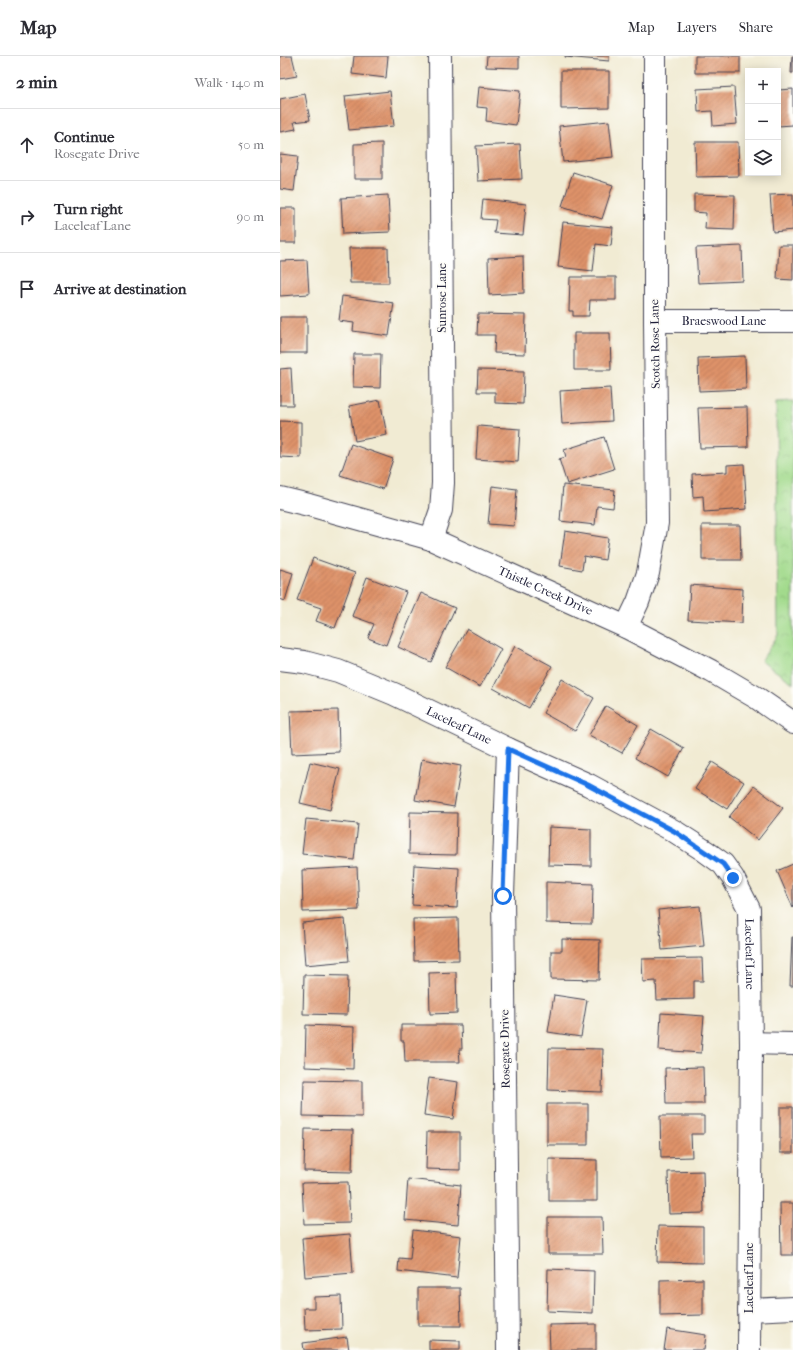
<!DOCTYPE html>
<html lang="en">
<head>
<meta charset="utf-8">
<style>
	:root { --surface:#fff; --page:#f7f7f7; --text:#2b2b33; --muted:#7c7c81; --line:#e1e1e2 }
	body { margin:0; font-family:"IM FELL French Canon",serif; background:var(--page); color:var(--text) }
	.controls { position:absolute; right:12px; top:12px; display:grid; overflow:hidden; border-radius:0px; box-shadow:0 2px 10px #0003 }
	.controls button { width:36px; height:36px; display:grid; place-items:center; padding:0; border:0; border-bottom:1px solid var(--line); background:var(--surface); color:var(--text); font:20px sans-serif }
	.stop { position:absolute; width:12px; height:12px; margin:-9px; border:3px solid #1a73e8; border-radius:50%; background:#fff }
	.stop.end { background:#1a73e8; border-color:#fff; box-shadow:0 1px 4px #0008 }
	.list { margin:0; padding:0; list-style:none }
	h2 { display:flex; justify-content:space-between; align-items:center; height:52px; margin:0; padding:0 16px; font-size:17px }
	h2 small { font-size:13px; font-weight:400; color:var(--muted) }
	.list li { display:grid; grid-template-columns:26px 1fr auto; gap:12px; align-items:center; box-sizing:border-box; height:72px; padding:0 16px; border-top:1px solid var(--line) }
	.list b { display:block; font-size:15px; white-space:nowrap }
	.list p { margin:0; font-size:13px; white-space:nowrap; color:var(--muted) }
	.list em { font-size:13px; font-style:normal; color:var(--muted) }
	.icon { flex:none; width:22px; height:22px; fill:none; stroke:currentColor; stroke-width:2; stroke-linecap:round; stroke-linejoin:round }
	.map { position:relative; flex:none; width:513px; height:1294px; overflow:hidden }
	header { display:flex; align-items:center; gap:24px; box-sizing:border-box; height:56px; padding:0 20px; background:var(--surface); border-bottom:1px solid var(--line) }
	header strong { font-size:19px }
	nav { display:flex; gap:22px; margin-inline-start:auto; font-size:14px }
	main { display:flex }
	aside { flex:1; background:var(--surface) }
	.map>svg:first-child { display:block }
	.park { fill:url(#park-crowns); stroke:#627e64 }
	.building { fill:url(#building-hatch) }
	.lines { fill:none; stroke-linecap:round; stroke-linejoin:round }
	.street-casing { stroke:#414052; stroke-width:24 }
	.street { stroke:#fff; stroke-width:22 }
	.route { stroke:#1a73e8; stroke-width:5 }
	.labels { text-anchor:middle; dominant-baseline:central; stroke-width:3.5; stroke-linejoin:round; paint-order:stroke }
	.street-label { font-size:12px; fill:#22223b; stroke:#fdfcf7 }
</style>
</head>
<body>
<header>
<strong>Map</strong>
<nav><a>Map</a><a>Layers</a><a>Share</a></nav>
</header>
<main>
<aside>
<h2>2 min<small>Walk · 140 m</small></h2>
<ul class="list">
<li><svg class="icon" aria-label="ahead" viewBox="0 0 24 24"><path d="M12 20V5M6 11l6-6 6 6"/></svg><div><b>Continue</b><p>Rosegate Drive</p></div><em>50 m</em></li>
<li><svg class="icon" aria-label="right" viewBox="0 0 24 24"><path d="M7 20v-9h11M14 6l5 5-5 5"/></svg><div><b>Turn right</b><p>Laceleaf Lane</p></div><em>90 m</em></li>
<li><svg class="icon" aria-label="arrive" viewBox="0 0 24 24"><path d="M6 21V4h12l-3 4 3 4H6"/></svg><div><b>Arrive at destination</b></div></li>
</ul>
</aside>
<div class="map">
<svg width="513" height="1294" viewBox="0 0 513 1294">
	<defs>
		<pattern id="park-crowns" width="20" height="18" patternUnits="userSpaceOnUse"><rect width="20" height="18" fill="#a2da8c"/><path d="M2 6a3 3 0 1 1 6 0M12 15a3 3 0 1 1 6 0" fill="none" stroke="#8bbb7a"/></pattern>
		<pattern id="building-hatch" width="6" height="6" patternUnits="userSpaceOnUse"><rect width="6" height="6" fill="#de9269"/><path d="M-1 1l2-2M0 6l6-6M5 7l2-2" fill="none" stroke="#b47758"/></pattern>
	</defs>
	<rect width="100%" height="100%" fill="#fdfcf7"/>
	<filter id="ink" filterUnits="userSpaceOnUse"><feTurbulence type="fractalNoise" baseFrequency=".025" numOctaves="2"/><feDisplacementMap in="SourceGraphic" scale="8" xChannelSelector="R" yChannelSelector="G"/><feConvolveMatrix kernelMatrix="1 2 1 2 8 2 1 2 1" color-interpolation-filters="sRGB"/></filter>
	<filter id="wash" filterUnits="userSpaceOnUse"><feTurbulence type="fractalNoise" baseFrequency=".012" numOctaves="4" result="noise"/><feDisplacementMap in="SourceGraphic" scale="16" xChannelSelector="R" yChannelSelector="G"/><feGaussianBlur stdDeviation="0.9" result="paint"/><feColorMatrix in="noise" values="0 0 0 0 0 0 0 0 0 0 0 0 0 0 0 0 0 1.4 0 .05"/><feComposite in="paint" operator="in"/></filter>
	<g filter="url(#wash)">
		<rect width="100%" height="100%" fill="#f1ebd3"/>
		<!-- park -->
		<path class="park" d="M513,345V627L481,605L498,579L496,346Z"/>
		<g id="blocks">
			<!-- building -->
			<path class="building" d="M0,0H12L17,20L0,23Z
				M74,0H108L106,22L72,18Z
				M207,0H239V12L206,11Z
				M285,0H329V5L285,1Z
				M415,0H460V17H415Z
				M512,0H513V17H511Z
				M281,15H329V52L281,53Z
				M199,31L240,35L236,69L206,65L207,52L197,51Z
				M454,31L457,68L433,70L432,55L418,56L417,33Z
				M513,33V69L498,70V34Z
				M110,35L114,70L69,74L65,40Z
				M25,38L30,64L14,66L16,73L0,76V43Z
				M329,65L333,101L283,106L279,70Z
				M415,86H458L459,120L416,121Z
				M102,87V123H74V88Z
				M240,88L242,123L198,125L196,90Z
				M0,98L18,100L14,135L0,133Z
				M293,116L333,129L322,163L282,150Z
				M414,138L455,139L454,174L425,173L426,157L414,156Z
				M513,138V174L493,176L490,139Z
				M108,139L110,176L63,178L61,142Z
				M203,143L246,148L243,179L214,177L216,164L201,163Z
				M0,152H16V187H0Z
				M283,166L333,171L331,190L316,188L313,215L278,211Z
				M499,189H513V224L497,223Z
				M462,190L463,225L418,227L416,192Z
				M69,192H108L109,227H70Z
				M243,200L244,237L209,239L208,202Z
				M27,204L29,238L0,240V205Z
				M290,221H336V244H310L309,260H293V255H289Z
				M62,240L114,247L109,280L73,275L74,267L59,265Z
				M198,258L246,259L245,298L214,297L215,279H197Z
				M0,261H27V297H0Z
				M294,277H330L331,314H294Z
				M74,298H101L100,332L73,331Z
				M465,300L466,333L419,335L418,302Z
				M11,312L13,349H0V313Z
				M198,314L244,315L243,348L215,347V336H197Z
				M330,332L332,365L282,368L280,335Z
				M100,344L107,379L75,385L69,350Z
				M467,351L468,391L420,392L418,352Z
				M0,365L21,366V402L0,401Z
				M198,370L240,373L238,406L196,403Z
				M324,381L334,413L287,428L279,403L286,401L284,394Z
				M71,388L113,403L103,433L60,419Z
				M464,408L467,453L424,456L423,440L413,441L412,418L447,416V409Z
				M283,429L335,434L333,452L317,450L315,469L280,465Z
				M212,430L237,433L234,470L208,468Z
				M422,469H460L461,504H422Z
				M285,475L328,482L325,504L304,500L302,514L280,510Z
				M33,502L75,517L55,572L36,565L41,552L17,544Z
				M0,513L13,517L5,545L0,543Z
				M87,521L126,536L106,589L88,582L94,568L72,560Z
				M410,529L463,533L462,567L408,564Z
				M141,537L175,552L151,606L118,591Z
				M187,573L221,593L200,631L165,611Z
				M235,590L272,610L249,652L213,632Z
				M282,623L314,642L295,675L263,657Z
				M326,650L358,669L342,697L309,679Z
				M58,654L59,696L12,698L10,655Z
				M371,673L404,692L388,721L355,702Z
				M142,703L181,710L174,751L135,744Z
				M30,706L60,713L50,754L20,747Z
				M432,706L464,726L447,753L415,733Z
				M474,730L503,752L478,784L449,761Z
				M130,756L177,757L176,799L129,798Z
				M26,763L78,768L74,804L22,798Z
				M269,771L311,773V810L268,809Z
				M513,808V852L497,815Z
				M134,809L179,812L177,852L132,849Z
				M77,811L79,854L23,856L22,814Z
				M266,826L313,828L312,868L266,867Z
				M420,850L424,890L382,894L378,854Z
				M178,862L179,904L134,905L133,863Z
				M65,863L69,905L25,909L22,867Z
				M512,881H513V930H510Z
				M282,883L320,884L319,924L271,923V895H282Z
				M422,902L423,925H414V943L377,944L376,925L363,926L362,903Z
				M176,916L177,957L150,958L149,917Z
				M24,919L68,920L67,959L23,958Z
				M274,939L307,944L301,981L268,976Z
				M381,957L424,960L421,997L379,994Z
				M26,969L74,971L73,1013L25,1011Z
				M121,969H181L182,993H179L180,1006H125L124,985H121Z
				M269,992L323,993L322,1036L268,1034Z
				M423,1011L424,1048H386L385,1012Z
				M149,1022L178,1026L173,1063L144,1059Z
				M24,1024L82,1025V1061L23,1060Z
				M267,1048H308V1089H267Z
				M500,1051H513V1097H500Z
				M380,1060H424V1078H411L412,1101L381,1102Z
				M25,1073L73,1074L72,1116L24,1115Z
				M147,1076H180V1114L146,1113Z
				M269,1103L317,1104V1145H269Z
				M423,1115L424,1157L389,1158L388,1116Z
				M128,1123L181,1129L178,1169L125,1164Z
				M68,1126L70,1167L24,1168L22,1127Z
				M500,1147H513V1199H501Z
				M268,1161H322L323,1198H268Z
				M378,1170L423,1171V1207L377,1206Z
				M133,1174L181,1180L177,1222L118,1215L119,1202L130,1203Z
				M70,1178L73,1217L25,1221L22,1182Z
				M268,1213L314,1215L313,1257L267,1255Z
				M423,1223V1259L380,1260V1224Z
				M138,1232H180L181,1270H138Z
				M61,1240L62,1273L25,1274L24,1252H34V1241Z
				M316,1268V1294H270L269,1269Z
				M387,1273L426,1279L424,1294H384Z
				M67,1281L69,1294H24L23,1287Z
				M149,1284L180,1285V1294H149Z"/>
		</g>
	</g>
	<g filter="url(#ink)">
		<use href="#blocks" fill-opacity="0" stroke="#414052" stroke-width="1"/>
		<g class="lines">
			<!-- street casing -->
			<g class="street-casing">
				<g id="street">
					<path id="s1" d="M375,265H513"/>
					<path id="s2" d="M0,442L29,449L151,483L346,571L431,615L477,642L513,667"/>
					<path d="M151,483L161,454L163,427L160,0"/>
					<path d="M346,571L358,546L368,517L377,467L375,265V0"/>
					<path id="s3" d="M0,603L24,606L58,615L114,638L228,693L309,729L394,775L425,795L443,808L453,822L469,853L471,987L469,1294"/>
					<path d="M471,987L513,988"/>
					<path d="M469,1254L513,1252"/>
					<path d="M228,1294L223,840L228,693"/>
				</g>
			</g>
			<!-- street -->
			<use href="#street" class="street"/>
		</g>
	</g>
	<g class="lines" filter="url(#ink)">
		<!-- route -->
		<path class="route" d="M223,840L228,693L308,729L394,775L443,808L453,822"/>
	</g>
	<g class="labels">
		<!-- street labels -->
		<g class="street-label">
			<text transform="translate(162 242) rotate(-90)">Sunrose Lane</text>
			<text stroke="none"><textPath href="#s1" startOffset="69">Braeswood Lane</textPath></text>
			<text transform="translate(375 288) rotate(-91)">Scotch Rose Lane</text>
			<text stroke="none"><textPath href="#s2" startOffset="282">Thistle Creek Drive</textPath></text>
			<text stroke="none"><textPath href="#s3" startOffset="192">Laceleaf Lane</textPath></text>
			<text stroke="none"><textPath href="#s3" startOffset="588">Laceleaf Lane</textPath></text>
			<text transform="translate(225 993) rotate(-91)">Rosegate Drive</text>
			<text transform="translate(469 1222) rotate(-90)">Laceleaf Lane</text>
		</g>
	</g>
</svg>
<div class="controls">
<button>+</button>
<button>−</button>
<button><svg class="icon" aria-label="layers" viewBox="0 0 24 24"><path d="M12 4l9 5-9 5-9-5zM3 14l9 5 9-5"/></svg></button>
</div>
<div class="stop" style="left:223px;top:840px"></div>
<div class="stop end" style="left:453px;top:822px"></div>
</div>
</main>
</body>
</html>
